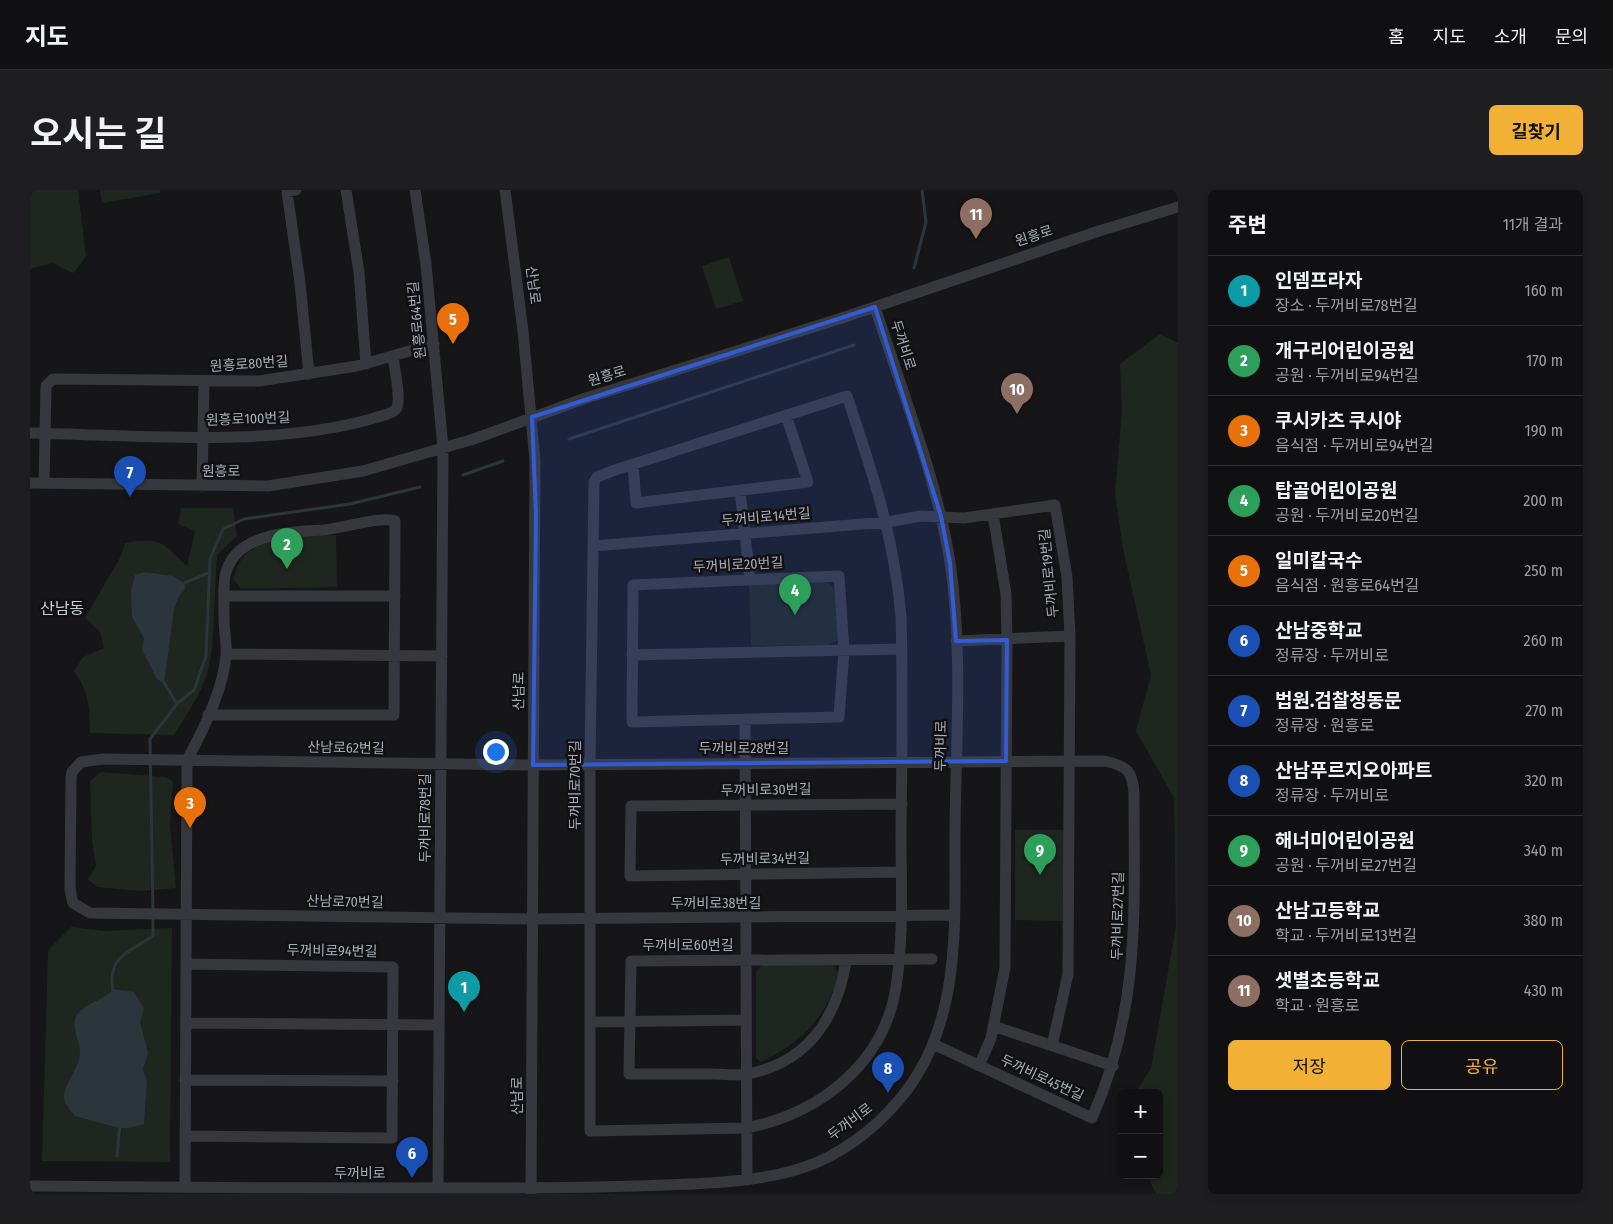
<!DOCTYPE html>
<html lang="ko">
<head>
<meta charset="utf-8">
<style>
	:root { --surface:#101012; --page:#1e1e20; --text:#f1f3f6; --muted:#9c9d9f; --line:#303032; --accent:#f2b134 }
	body { margin:0; font-family:"Fira Sans Condensed","Noto Sans KR",sans-serif; background:var(--page); color:var(--text) }
	.controls { position:absolute; right:15px; bottom:15px; display:grid; overflow:hidden; border-radius:8px; box-shadow:0 2px 8px #0003 }
	.controls button { width:45px; height:45px; display:grid; place-items:center; padding:0; border:0; border-bottom:1px solid var(--line); background:var(--surface); color:var(--text); font:25px sans-serif }
	.you { position:absolute; left:465px; top:561px; width:18px; height:18px; margin:-12px; border:4px solid #fff; border-radius:50%; background:#1a73e8; box-shadow:0 0 0 8px #1a73e833 }
	.badge { display:grid; place-items:center; width:32px; height:32px; border-radius:50%; background:var(--accent); color:#fff; font-size:16px; font-weight:700 }
	.pin { position:absolute; translate:-50% -41px; filter:drop-shadow(0 1px 2px #0008) }
	.pin::after { content:''; position:absolute; top:26px; width:18px; height:15px; background:inherit; clip-path:polygon(0 0,100% 0,50% 100%) }
	.list { margin:0; padding:0; list-style:none }
	h2 { display:flex; justify-content:space-between; align-items:center; height:65px; margin:0; padding:0 20px; font-size:21px }
	h2 small { font-size:16px; font-weight:400; color:var(--muted) }
	.list li { display:grid; grid-template-columns:32px 1fr auto; gap:15px; align-items:center; box-sizing:border-box; height:70px; padding:0 20px; border-top:1px solid var(--line) }
	.list b { display:block; font-size:19px; white-space:nowrap }
	.list p { margin:0; font-size:16px; white-space:nowrap; color:var(--muted) }
	.list em { font-size:16px; font-style:normal; color:var(--muted) }
	.actions { display:flex; gap:10px; padding:15px 20px }
	.actions a { flex:1; padding:11px 0; border:1px solid var(--accent); border-radius:8px; text-align:center; font-size:18px; color:var(--accent) }
	.actions .main { background:var(--accent); color:#111 }
	.map { position:relative; flex:none; width:1148px; height:1004px; overflow:hidden; border-radius:8px }
	header { display:flex; align-items:center; gap:30px; box-sizing:border-box; height:70px; padding:0 25px; background:var(--surface); border-bottom:1px solid var(--line) }
	header strong { font-size:24px }
	nav { display:flex; gap:28px; margin-inline-start:auto; font-size:18px }
	.intro { display:flex; align-items:center; justify-content:space-between; box-sizing:border-box; height:120px; padding:0 30px }
	h1 { margin:0; font-size:35px }
	.button { padding:12px 22px; border-radius:8px; background:var(--accent); color:#111; font-size:18px; font-weight:700 }
	main { display:flex; gap:30px; padding:0 30px }
	aside { flex:1; background:var(--surface); border-radius:8px; box-shadow:0 2px 8px #0003 }
	.map>svg:first-child { display:block }
	.green { fill:#1e261f }
	.water { fill:#2c353c }
	.lines { fill:none; stroke-linecap:round; stroke-linejoin:round }
	.stream { stroke:#2c353c; stroke-width:3 }
	.minor { stroke:#37383d; stroke-width:11 }
	.marked { fill:#325cd3; fill-opacity:0.2; stroke:#325cd3; stroke-width:4; stroke-linejoin:round }
	.labels { text-anchor:middle; dominant-baseline:central; stroke-width:5; stroke-linejoin:round; paint-order:stroke }
	.street-label { font-size:14px; fill:#a8adb8; stroke:#111113 }
	.quarter-label { font-size:16px; fill:#c9ccd4; stroke:#111113 }
</style>
</head>
<body>
<header>
<strong>지도</strong>
<nav><a>홈</a><a>지도</a><a>소개</a><a>문의</a></nav>
</header>
<div class="intro"><h1>오시는 길</h1><a class="button">길찾기</a></div>
<main>
<div class="map">
<svg width="1148" height="1004" viewBox="0 0 1148 1004">
	<rect width="100%" height="100%" fill="#161618"/>
	<!-- green -->
	<path class="green" d="M0,0H48L56,67L43,83L22,73L0,79Z
		M70,0H130V3L72,13Z
		M699,67L713,111L686,119L672,76Z
		M1130,144L1148,153V1004H1126L1117,985H1129V903H1105L1121,878L1146,736L1144,608L1106,541L1121,485L1093,359L1085,303L1092,221L1090,174Z
		M151,318H203L207,346L187,365L182,460L177,485L168,506L144,545L60,543C60,517 59,502 44,481L53,467L74,458L70,442L55,428L91,366L95,353C131,347 132,352 157,376L165,341L148,334Z
		M306,345L307,397L211,399L203,388C206,382 208,375 211,370C231,343 276,346 306,345Z
		M795,390L807,401L811,448L796,456L721,455L719,395Z
		M71,582L135,587L143,591L140,635L146,698L111,701L67,697L58,689L66,676L62,650L60,591Z
		M985,640H1035L1034,731L985,730Z
		M41,737L74,741L142,738L140,972L12,971L18,760Z
		M732,774L803,775C812,785 807,793 802,803C788,836 763,857 731,872L726,868V782Z"/>
	<!-- water -->
	<path class="water" d="M114,382L143,386L154,393L155,399L148,408L144,419L134,493L127,489L112,460L114,448L102,427L101,400L105,385Z
		M83,799L104,802L114,818L110,832L118,863L113,879L117,891L114,934L99,938H89L45,926C40,920 34,914 34,906C34,895 50,877 50,862C50,851 41,838 46,827C53,812 74,812 83,799Z"/>
	<g class="lines">
		<!-- stream -->
		<path class="stream" d="M884,78L896,32L892,0
			M539,249L824,155
			M433,285L473,271
			M152,394L178,383
			M133,491L147,514
			M123,721L120,549L147,514L164,500L176,466L180,369L193,339L214,329L320,314L390,297
			M83,802C77,766 98,763 123,746V727
			M87,966L90,934"/>
		<!-- minor -->
		<path class="minor" d="M266,0L257,2L270,93L279,184
			M316,0L329,82L336,174
			M385,0L396,74L413,258L408,998
			M475,0L493,141L505,271L501,1004
			M817,206C842,281 864,346 871,426C873,498 872,570 871,642C871,693 874,746 866,797C854,874 789,924 716,938L560,941V574L564,292L567,287L585,280Z
			M0,243C107,245 238,258 341,229C349,226 361,225 366,219C372,211 364,177 363,166
			M603,274L606,313L778,292L756,225
			M0,293L238,296L333,281L444,249L553,209L812,128L1069,41L1148,17
			M14,293L16,196L23,189L229,191L327,176L404,154
			M172,296L174,191
			M710,301L720,389
			M563,356L857,332L891,326L934,328L1025,315L1037,387L1040,446L926,451
			M809,386L814,461L809,527L602,532L603,395Z
			M194,406H365
			M196,464L412,466
			M602,465L872,459
			M715,530L717,990
			M871,682L600,686L601,616L872,614
			M816,771C807,828 778,872 718,884C707,886 694,884 683,884C655,884 627,884 599,884L601,771L902,769
			M560,832L716,830
			M156,833L409,835
			M963,836L1083,876
			M903,854L1062,928C1111,818 1104,720 1104,604C1103,580 1096,576 1075,571L503,575L73,569L51,572L42,582L41,588L40,699L43,713L60,723L503,729L924,725
			M1022,856L1038,784L1040,446
			M949,876L961,848L975,778L977,450L976,404L963,324
			M155,890L363,891
			M155,946L362,948L363,777L156,774
			M0,996C158,998 315,998 473,998C527,998 581,997 636,995C682,993 728,992 772,978C809,966 844,940 869,910C934,834 924,731 925,639C926,550 933,460 920,372C907,289 871,198 845,117
			M155,997L157,570C173,541 193,499 196,466C197,454 194,441 194,428C194,415 193,400 195,386C204,343 259,342 294,340C314,338 350,326 365,331L364,525H178"/>
	</g>
	<!-- marked area -->
	<path class="marked" d="M845,117L911,326L920,373L926,451L977,450L976,571L503,575L506,326L502,227Z"/>
	<g class="labels">
		<!-- street labels -->
		<g class="street-label">
			<text transform="translate(1004 46) rotate(-18)">원흥로</text>
			<text transform="translate(503 95) rotate(83)">산남로</text>
			<text transform="translate(387 130) rotate(-96)">원흥로64번길</text>
			<text transform="translate(873 155) rotate(72)">두꺼비로</text>
			<text transform="translate(219 174) rotate(-4)">원흥로80번길</text>
			<text transform="translate(577 186) rotate(-17)">원흥로</text>
			<text transform="translate(218 229) rotate(-2)">원흥로100번길</text>
			<text x="191" y="281">원흥로</text>
			<text transform="translate(736 327) rotate(-5)">두꺼비로14번길</text>
			<text transform="translate(708 375) rotate(-3)">두꺼비로20번길</text>
			<text transform="translate(1019 383) rotate(-96)">두꺼비로19번길</text>
			<text transform="translate(489 501) rotate(-89)">산남로</text>
			<text transform="translate(911 556) rotate(-89)">두꺼비로</text>
			<text transform="translate(316 558) rotate(1)">산남로62번길</text>
			<text x="714" y="558">두꺼비로28번길</text>
			<text transform="translate(545 595) rotate(-90)">두꺼비로70번길</text>
			<text transform="translate(736 600) rotate(-1)">두꺼비로30번길</text>
			<text transform="translate(395 628) rotate(-90)">두꺼비로78번길</text>
			<text transform="translate(735 669) rotate(-1)">두꺼비로34번길</text>
			<text transform="translate(315 712) rotate(1)">산남로70번길</text>
			<text x="686" y="713">두꺼비로38번길</text>
			<text transform="translate(1088 726) rotate(-89)">두꺼비로27번길</text>
			<text x="658" y="755">두꺼비로60번길</text>
			<text transform="translate(302 761) rotate(1)">두꺼비로94번길</text>
			<text transform="translate(1012 888) rotate(25)">두꺼비로45번길</text>
			<text transform="translate(487 906) rotate(-90)">산남로</text>
			<text transform="translate(820 932) rotate(-37)">두꺼비로</text>
			<text x="330" y="983">두꺼비로</text>
		</g>
		<!-- quarter labels -->
		<g class="quarter-label">
			<text x="32" y="418">산남동</text>
		</g>
	</g>
</svg>
<div class="controls">
<button>+</button>
<button>−</button>
</div>
<div class="you"></div>
<div class="pin badge" style="left:434px;top:822px;background:#0f9aa8">1</div>
<div class="pin badge" style="left:257px;top:379px;background:#2e9e5b">2</div>
<div class="pin badge" style="left:160px;top:638px;background:#e8710a">3</div>
<div class="pin badge" style="left:765px;top:425px;background:#2e9e5b">4</div>
<div class="pin badge" style="left:423px;top:154px;background:#e8710a">5</div>
<div class="pin badge" style="left:382px;top:988px;background:#1a4fb4">6</div>
<div class="pin badge" style="left:100px;top:307px;background:#1a4fb4">7</div>
<div class="pin badge" style="left:858px;top:903px;background:#1a4fb4">8</div>
<div class="pin badge" style="left:1010px;top:685px;background:#2e9e5b">9</div>
<div class="pin badge" style="left:987px;top:224px;background:#8d6e63">10</div>
<div class="pin badge" style="left:946px;top:49px;background:#8d6e63">11</div>
</div>
<aside>
<h2>주변<small>11개 결과</small></h2>
<ul class="list">
<li><span class="badge" style="background:#0f9aa8">1</span><div><b>인뎀프라자</b><p>장소 · 두꺼비로78번길</p></div><em>160 m</em></li>
<li><span class="badge" style="background:#2e9e5b">2</span><div><b>개구리어린이공원</b><p>공원 · 두꺼비로94번길</p></div><em>170 m</em></li>
<li><span class="badge" style="background:#e8710a">3</span><div><b>쿠시카츠 쿠시야</b><p>음식점 · 두꺼비로94번길</p></div><em>190 m</em></li>
<li><span class="badge" style="background:#2e9e5b">4</span><div><b>탑골어린이공원</b><p>공원 · 두꺼비로20번길</p></div><em>200 m</em></li>
<li><span class="badge" style="background:#e8710a">5</span><div><b>일미칼국수</b><p>음식점 · 원흥로64번길</p></div><em>250 m</em></li>
<li><span class="badge" style="background:#1a4fb4">6</span><div><b>산남중학교</b><p>정류장 · 두꺼비로</p></div><em>260 m</em></li>
<li><span class="badge" style="background:#1a4fb4">7</span><div><b>법원.검찰청동문</b><p>정류장 · 원흥로</p></div><em>270 m</em></li>
<li><span class="badge" style="background:#1a4fb4">8</span><div><b>산남푸르지오아파트</b><p>정류장 · 두꺼비로</p></div><em>320 m</em></li>
<li><span class="badge" style="background:#2e9e5b">9</span><div><b>해너미어린이공원</b><p>공원 · 두꺼비로27번길</p></div><em>340 m</em></li>
<li><span class="badge" style="background:#8d6e63">10</span><div><b>산남고등학교</b><p>학교 · 두꺼비로13번길</p></div><em>380 m</em></li>
<li><span class="badge" style="background:#8d6e63">11</span><div><b>샛별초등학교</b><p>학교 · 원흥로</p></div><em>430 m</em></li>
</ul>
<div class="actions"><a class="main">저장</a><a>공유</a></div>
</aside>
</main>
</body>
</html>
